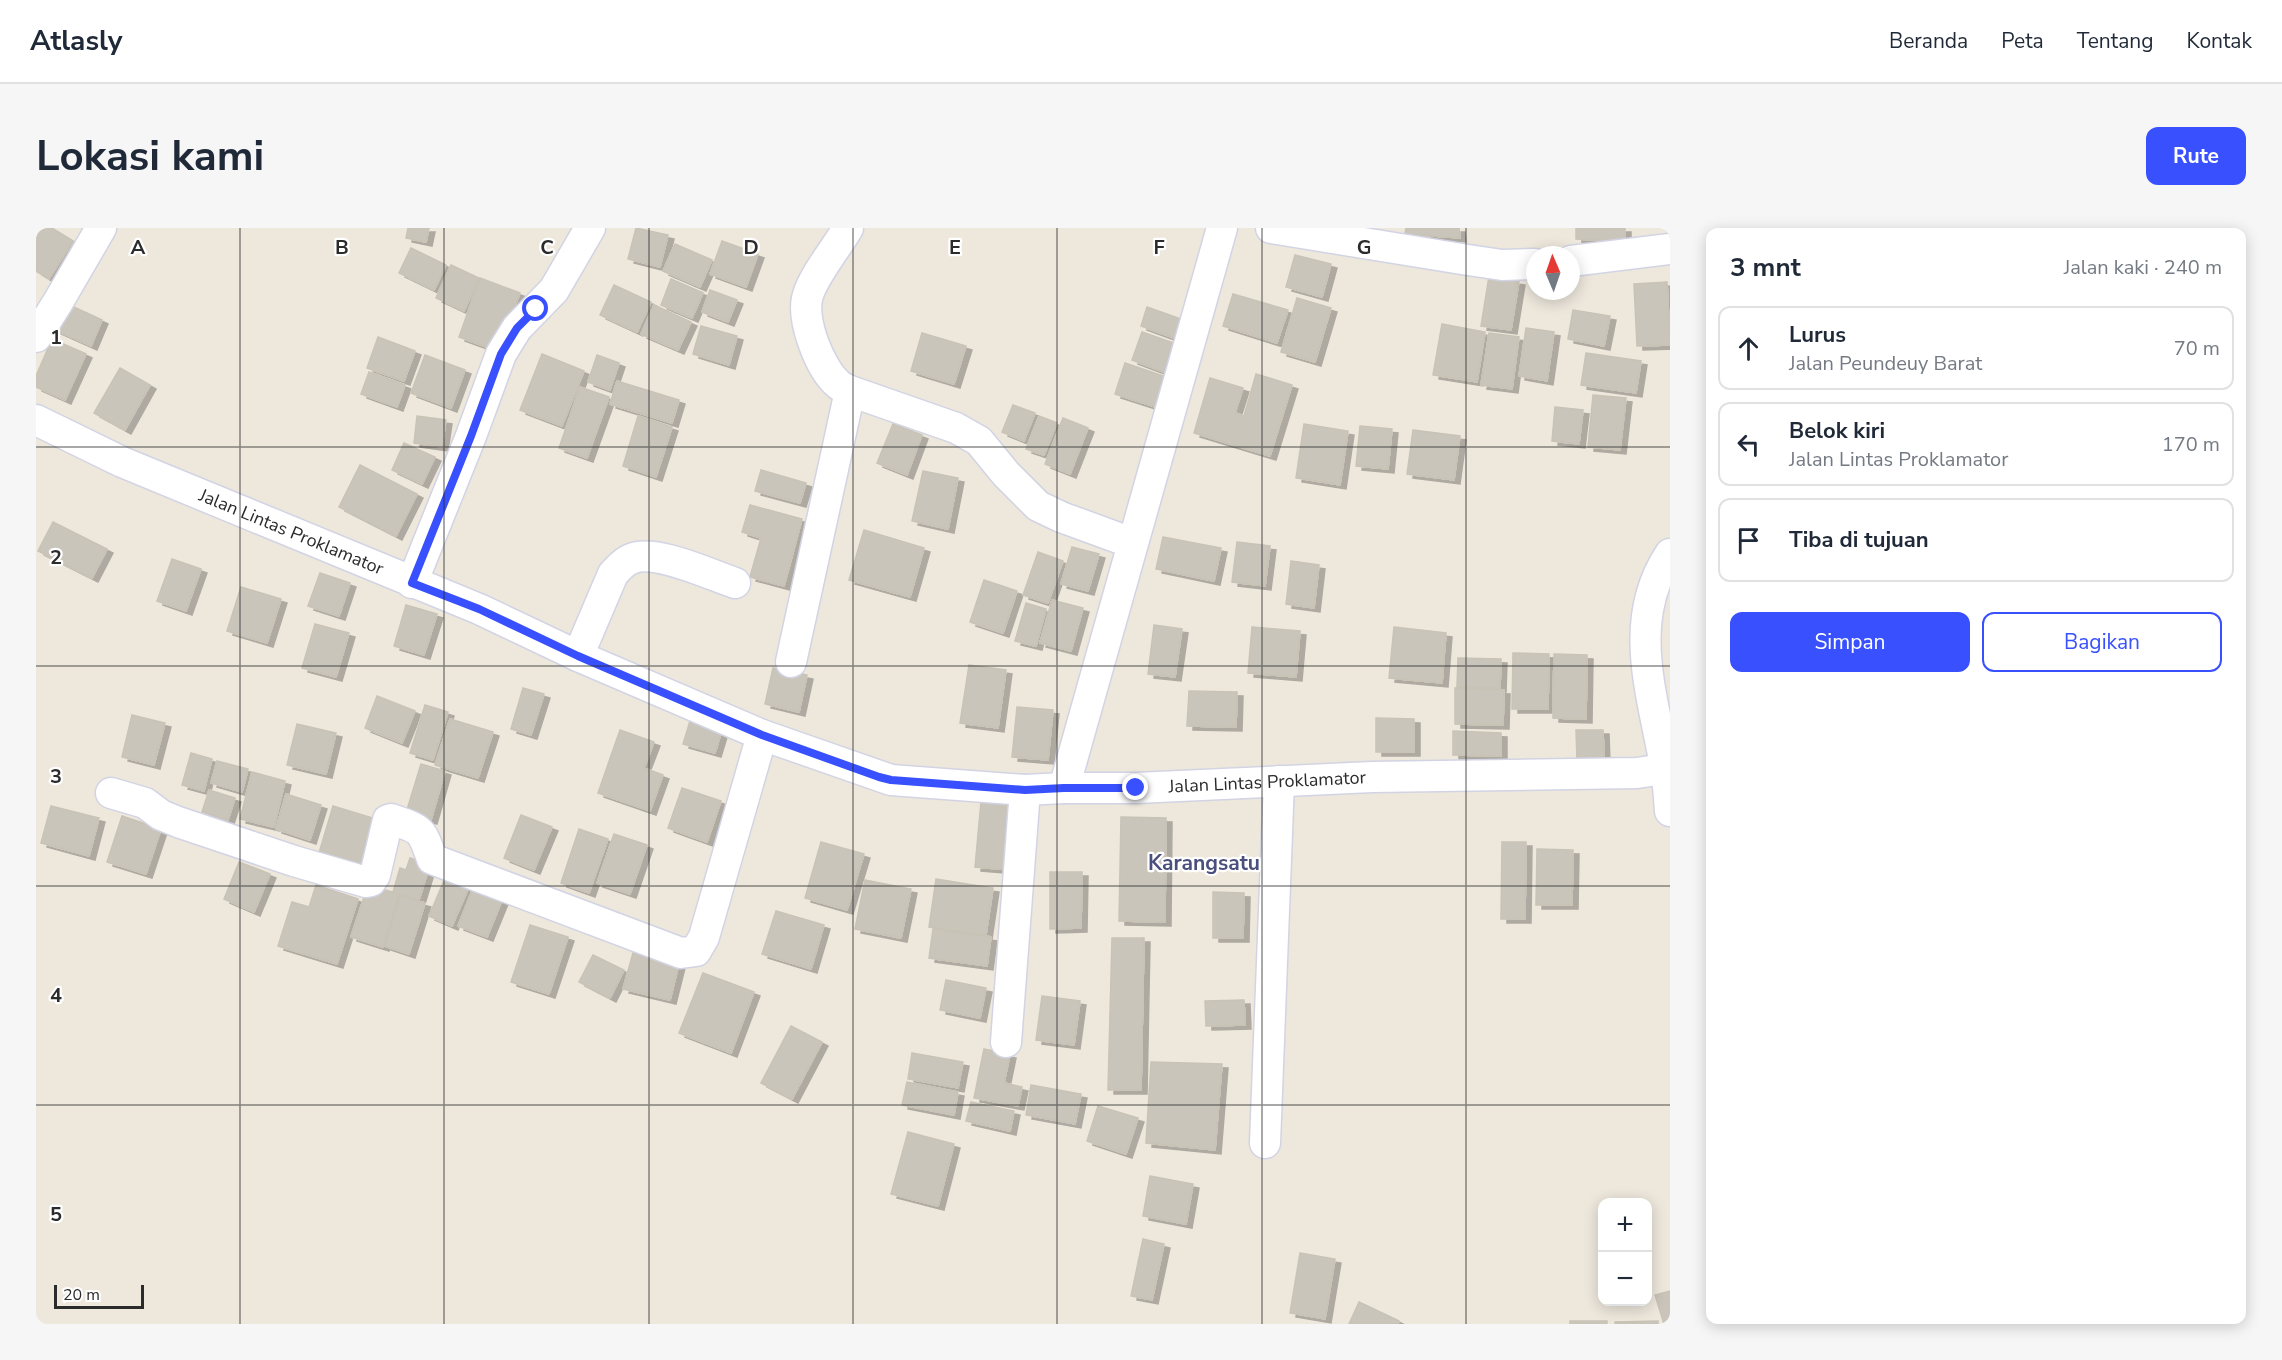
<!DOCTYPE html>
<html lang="id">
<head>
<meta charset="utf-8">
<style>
	:root { --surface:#fff; --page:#f6f6f7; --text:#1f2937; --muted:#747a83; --line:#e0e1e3; --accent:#3850fe }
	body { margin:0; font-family:"Nunito Sans",sans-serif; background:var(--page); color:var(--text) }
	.controls { position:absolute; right:18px; bottom:18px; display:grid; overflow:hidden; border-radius:12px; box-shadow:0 3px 15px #0003 }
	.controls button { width:54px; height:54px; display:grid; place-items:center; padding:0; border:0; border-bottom:2px solid var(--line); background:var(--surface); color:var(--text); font:30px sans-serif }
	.compass { position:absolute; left:1490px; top:18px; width:54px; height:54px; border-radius:50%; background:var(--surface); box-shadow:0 3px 15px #0003; rotate:358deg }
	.scale { position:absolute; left:18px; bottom:15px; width:90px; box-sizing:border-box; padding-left:6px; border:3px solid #2b2b2b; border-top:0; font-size:16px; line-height:21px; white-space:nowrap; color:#2b2b2b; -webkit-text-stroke:4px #fff; paint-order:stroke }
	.stop { position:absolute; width:18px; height:18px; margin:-14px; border:4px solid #3850fe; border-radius:50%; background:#fff }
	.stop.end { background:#3850fe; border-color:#fff; box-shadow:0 2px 6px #0008 }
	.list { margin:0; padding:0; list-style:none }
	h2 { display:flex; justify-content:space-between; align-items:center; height:78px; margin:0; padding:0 24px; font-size:26px }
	h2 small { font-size:20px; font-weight:400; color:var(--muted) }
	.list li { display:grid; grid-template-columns:39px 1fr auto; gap:18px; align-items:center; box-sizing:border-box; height:84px; margin:0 12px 12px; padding:0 12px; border:2px solid var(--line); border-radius:12px }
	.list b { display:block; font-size:22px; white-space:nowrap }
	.list p { margin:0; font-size:20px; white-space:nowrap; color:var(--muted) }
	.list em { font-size:20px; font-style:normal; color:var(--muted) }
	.actions { display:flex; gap:12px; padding:18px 24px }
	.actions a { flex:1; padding:14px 0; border:2px solid var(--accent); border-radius:12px; text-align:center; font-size:21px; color:var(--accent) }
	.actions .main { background:var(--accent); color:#fff }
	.icon { flex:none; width:33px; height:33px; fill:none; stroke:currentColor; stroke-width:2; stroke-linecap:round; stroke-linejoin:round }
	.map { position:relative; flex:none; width:1634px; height:1096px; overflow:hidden; border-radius:12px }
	header { display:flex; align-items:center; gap:36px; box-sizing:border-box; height:84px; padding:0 30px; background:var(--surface); border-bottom:2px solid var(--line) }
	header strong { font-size:28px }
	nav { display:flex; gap:33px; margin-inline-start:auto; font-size:21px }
	.intro { display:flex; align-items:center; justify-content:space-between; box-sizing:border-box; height:144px; padding:0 36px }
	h1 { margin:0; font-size:42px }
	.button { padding:15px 27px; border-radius:12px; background:var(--accent); color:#fff; font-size:21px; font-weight:700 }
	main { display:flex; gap:36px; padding:0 36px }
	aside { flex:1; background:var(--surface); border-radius:12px; box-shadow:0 3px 15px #0003 }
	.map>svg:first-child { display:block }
	.building { fill:#c9c5bb; stroke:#c9c3b6; stroke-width:1.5; filter:url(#shadow) }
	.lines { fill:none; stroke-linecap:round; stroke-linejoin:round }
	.minor-casing { stroke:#d2d4e4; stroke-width:33 }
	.minor { stroke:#fff; stroke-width:30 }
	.route { stroke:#3850fe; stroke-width:8 }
	.grid { fill:none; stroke:#2b2b2b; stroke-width:1.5; stroke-opacity:0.55 }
	.labels { text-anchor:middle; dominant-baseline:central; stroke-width:4.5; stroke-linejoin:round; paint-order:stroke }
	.street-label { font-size:18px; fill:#2b2b2b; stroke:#fff }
	.quarter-label { font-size:21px; font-weight:bold; fill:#4a4f7d; stroke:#fff }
	.grid-label { font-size:20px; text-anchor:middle; font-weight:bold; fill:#2b2b2b; stroke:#fff; stroke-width:4.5; stroke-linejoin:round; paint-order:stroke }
</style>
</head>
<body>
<header>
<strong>Atlasly</strong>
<nav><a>Beranda</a><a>Peta</a><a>Tentang</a><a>Kontak</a></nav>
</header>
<div class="intro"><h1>Lokasi kami</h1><a class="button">Rute</a></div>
<main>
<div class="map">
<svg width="1634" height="1096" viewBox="0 0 1634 1096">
	<defs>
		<filter id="shadow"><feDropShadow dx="6" dy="4" stdDeviation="0" flood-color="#0004"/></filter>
	</defs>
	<rect width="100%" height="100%" fill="#ede7dc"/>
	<!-- building -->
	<path class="building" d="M0,0H16L37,13L13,51L0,43Z
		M372,0H393L390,14L370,10Z
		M600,0L632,7L624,39L592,31Z
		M1370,0H1423L1424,10L1369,6Z
		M1540,0H1589V13L1540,11Z
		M686,13L722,26L710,59L674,46Z
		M639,16L676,32L664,59L627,43Z
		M375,20L410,37L398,62L363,45Z
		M1259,27L1295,36L1286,69L1250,59Z
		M415,37L443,50L428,83L400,70Z
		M1453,48L1483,53L1475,102L1445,98Z
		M444,50L484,65L462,123L423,109Z
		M635,51L667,65L656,90L625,77Z
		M1631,54L1634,117L1601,118L1598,56Z
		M578,57L615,74L601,104L564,87Z
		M674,62L701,72L692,94L666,84Z
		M1197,66L1252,82L1241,115L1187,98Z
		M1261,70L1295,80L1279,134L1245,124Z
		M29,75L66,92L55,118L17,101Z
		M618,77L655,94L642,122L605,106Z
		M1111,79L1156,95L1149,114L1105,98Z
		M1537,82L1574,88L1568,118L1532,111Z
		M1406,96L1449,104L1441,154L1397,147Z
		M665,98L701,108L693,137L657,126Z
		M1490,100L1518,104L1511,153L1483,148Z
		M1106,104L1146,118L1136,147L1096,132Z
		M886,105L930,118L918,156L875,143Z
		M1453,105L1483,109L1476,161L1445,157Z
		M342,109L379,123L368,153L331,140Z
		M16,111L50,126L29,172L0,159V148Z
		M1550,125L1605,133L1600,165L1545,157Z
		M506,126L548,143L526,198L484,182Z
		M389,127L429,142L415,180L375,165Z
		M561,127L583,135L574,162L552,154Z
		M1089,135L1136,151L1126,181L1079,166Z
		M84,140L114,157L89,202L58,185Z
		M333,144L369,157L361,179L325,166Z
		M1220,146L1256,157L1234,228L1158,205L1174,150L1207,160L1199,185L1208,188Z
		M581,153L643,172L636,195L574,176Z
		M544,159L573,169L551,230L523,220Z
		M1557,167L1590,170L1584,222L1552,219Z
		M977,177L999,185L988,213L966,204Z
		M1519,179L1547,182L1543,216L1516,213Z
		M381,188L410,192L406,219L378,215Z
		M602,188L636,199L620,249L587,238Z
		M1003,188L1021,195L1008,227L990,221Z
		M1027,190L1052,200L1034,246L1009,236Z
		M857,196L886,207L871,247L841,235Z
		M1268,196L1312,203L1304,257L1260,250Z
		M1324,198L1356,201L1352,241L1320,238Z
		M1377,202L1424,208L1418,252L1371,246Z
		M368,215L399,229L386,256L356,242Z
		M324,237L381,266L360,308L303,279Z
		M725,242L770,255L764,275L719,263Z
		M887,243L922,250L912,301L876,293Z
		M714,277L766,291L748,358L714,349L725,310L706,304Z
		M17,294L71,321L56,350L2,323Z
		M828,302L888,320L874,369L813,352Z
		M1127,309L1185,320L1178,353L1120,341Z
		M1201,314L1234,318L1229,358L1196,354Z
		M1036,319L1063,326L1052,363L1025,356Z
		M1002,324L1027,333L1012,375L987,367Z
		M136,331L165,341L150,383L121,373Z
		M1255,333L1283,337L1278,380L1250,376Z
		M284,345L314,355L303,388L272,378Z
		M948,352L981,363L967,405L934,394Z
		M205,359L245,371L231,415L191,403Z
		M1016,372L1047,380L1035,423L1004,415Z
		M990,375L1010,381L1000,418L979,413Z
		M370,377L401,386L388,427L358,418Z
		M279,396L313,405L300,449L266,440Z
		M1118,397L1146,401L1139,449L1112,446Z
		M1216,399L1264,403L1260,449L1212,445Z
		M1358,399L1410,405L1406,455L1353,450Z
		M1477,425L1513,426L1512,481H1476Z
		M1518,426L1551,427L1550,491L1517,490Z
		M1422,430L1465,431L1464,460L1421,459Z
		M933,437L970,442L962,500L924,495Z
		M737,440L771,447L763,484L729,476Z
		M487,460L508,466L495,507L475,501Z
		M1419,460L1468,462L1467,497L1419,496Z
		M1153,463L1201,464L1200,499L1151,498Z
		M341,468L379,483L366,515L329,500Z
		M389,477L412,484L397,532L374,525Z
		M981,479L1017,482L1012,532L976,529Z
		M96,487L129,495L118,537L86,529Z
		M1340,490L1378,491V524H1340Z
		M414,491L457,504L442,550L399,537Z
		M654,493L686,502L679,525L647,516Z
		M261,496L300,505L290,546L251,537Z
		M584,502L618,514L608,540L627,547L614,583L562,565Z
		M1540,502H1567L1568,531L1541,532Z
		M1417,503L1465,505V528L1417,527Z
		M155,525L176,531L168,563L146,557Z
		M181,533L212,541L206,564L175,555Z
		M385,536L409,543L395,592L370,585Z
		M216,544L249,553L238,599L204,591Z
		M646,560L685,573L671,614L632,600Z
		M173,562L199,570L192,592L166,584Z
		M250,566L285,577L274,612L240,601Z
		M945,574L980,577L974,642L939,639Z
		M15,578L63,590L53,628L5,615Z
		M297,578L343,592L329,639L283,625Z
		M485,587L516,599L498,642L468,630Z
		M86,588L125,601L110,646L71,634Z
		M1085,589L1130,590L1129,694L1083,693Z
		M543,601L572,611L553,665L525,655Z
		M578,606L611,617L594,666L561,655Z
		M785,614L828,626L811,682L769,670Z
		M1466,614H1490L1489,691H1465Z
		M1501,621L1537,622L1536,677H1500Z
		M374,630L394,636L383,672L357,664L364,640L370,642Z
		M203,634L234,646L218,684L188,671Z
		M412,643L436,652L416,698L393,688Z
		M1014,644H1046L1045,700L1014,701Z
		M900,651L957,660L950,707L893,699Z
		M829,652L875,661L865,710L819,701Z
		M440,653L469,665L451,709L422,698Z
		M280,657L322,671L301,736L242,718L256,674L273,679Z
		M332,657L363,666L347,719L315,709Z
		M1177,664L1208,665L1207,710H1177Z
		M364,668L389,675L373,726L349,718Z
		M740,683L788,697L775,741L726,726Z
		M494,697L532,709L513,766L475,754Z
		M897,701L955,709L951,738L893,730Z
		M1076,710H1108L1105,862H1072Z
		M597,725L643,736L634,772L587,761Z
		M557,727L588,742L574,770L543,754Z
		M667,745L718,764L695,825L643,805Z
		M910,752L950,760L944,790L904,782Z
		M1006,768L1044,773L1038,817L1000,812Z
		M1208,772L1209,797L1170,798L1169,773Z
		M755,798L786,814L756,871L725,855Z
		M948,821L974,826L968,855L986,859L982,878L938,870Z
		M876,825L927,834L922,860L872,851Z
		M1115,834L1186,836L1179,922L1110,915Z
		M871,854L922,864L918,887L866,877Z
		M995,857L1045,866L1039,896L990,887Z
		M935,874L978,883L974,903L930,893Z
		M1062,878L1102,890L1090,926L1051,913Z
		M872,904L918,916L902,978L855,966Z
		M1114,948L1157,956L1150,996L1107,988Z
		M1107,1011L1128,1016L1116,1072L1095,1068Z
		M1264,1025L1299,1031L1289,1091L1254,1085Z
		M1634,1063V1096H1628L1619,1067Z
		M1323,1074L1363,1093L1362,1096H1313Z
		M1534,1093H1571V1096H1534Z
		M1622,1093V1096H1579V1094Z"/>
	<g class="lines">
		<!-- minor casing -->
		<g class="minor-casing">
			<g id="minor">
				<path d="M812,0C801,19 778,47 772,67C764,90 784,141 802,156C805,159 810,161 814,163L920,200L943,213L970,246L1002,278L1025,289L1096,315"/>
				<path d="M1235,0L1432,32L1466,37L1499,36"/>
				<path d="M1535,33L1634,21"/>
				<path d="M0,109L22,74L65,0"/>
				<path id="s1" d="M0,192L86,234L443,381L542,428L726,507L855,552L989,562L1028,560H1100L1336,549L1601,545L1634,540"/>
				<path d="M1634,326C1590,392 1616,465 1629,537C1632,552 1633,568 1634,583"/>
				<path d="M376,355L435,208L465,126L481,100L518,62L554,0"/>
				<path d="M542,428L577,346C583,340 587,334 595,331C618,320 675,347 699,355"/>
				<path d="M755,434L814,163"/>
				<path d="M1028,560L1186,0"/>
				<path d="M75,565L109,575L125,587L142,594L258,633L330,654L335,653L339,647L352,592L355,591C386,602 385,600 396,631L645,725L660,723L668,709L726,507"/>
				<path d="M970,814L989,562"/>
				<path d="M1229,915L1243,553"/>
			</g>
		</g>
		<!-- minor -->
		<use href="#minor" class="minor"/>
	</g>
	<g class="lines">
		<!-- route -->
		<path class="route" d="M500,81L481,100L465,126L435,208L376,355L443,381L542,428L726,507L843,549L855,552L989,562L1028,560H1100"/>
	</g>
	<!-- grid -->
	<path class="grid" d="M204,0V1096M408,0V1096M613,0V1096M817,0V1096M1021,0V1096M1226,0V1096M1430,0V1096M0,219H1634M0,438H1634M0,658H1634M0,877H1634"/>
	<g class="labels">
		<!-- street labels -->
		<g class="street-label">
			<text stroke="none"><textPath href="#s1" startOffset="279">Jalan Lintas Proklamator</textPath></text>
			<text stroke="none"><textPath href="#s1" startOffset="1305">Jalan Lintas Proklamator</textPath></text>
		</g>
		<!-- quarter labels -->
		<g class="quarter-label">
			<text x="1168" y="635">Karangsatu</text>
		</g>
	</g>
	<g class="grid-label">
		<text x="102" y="26">A</text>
		<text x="306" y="26">B</text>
		<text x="511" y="26">C</text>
		<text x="715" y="26">D</text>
		<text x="919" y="26">E</text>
		<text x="1123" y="26">F</text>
		<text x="1328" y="26">G</text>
		<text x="20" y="116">1</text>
		<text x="20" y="336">2</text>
		<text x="20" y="555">3</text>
		<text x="20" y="774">4</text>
		<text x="20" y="993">5</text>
	</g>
</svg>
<div class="controls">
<button>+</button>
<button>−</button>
</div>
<svg class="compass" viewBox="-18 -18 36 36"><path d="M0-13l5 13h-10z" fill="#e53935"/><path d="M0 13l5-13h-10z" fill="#747a83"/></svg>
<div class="scale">20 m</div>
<div class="stop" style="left:500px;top:81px"></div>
<div class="stop end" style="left:1100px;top:560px"></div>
</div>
<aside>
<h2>3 mnt<small>Jalan kaki · 240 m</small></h2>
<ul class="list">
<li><svg class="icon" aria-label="ahead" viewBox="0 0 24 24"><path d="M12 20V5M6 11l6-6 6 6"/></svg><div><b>Lurus</b><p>Jalan Peundeuy Barat</p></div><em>70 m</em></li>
<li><svg class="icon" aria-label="left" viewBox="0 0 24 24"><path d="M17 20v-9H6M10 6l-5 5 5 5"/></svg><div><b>Belok kiri</b><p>Jalan Lintas Proklamator</p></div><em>170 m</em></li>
<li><svg class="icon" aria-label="arrive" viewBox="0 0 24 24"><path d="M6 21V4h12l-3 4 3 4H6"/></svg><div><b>Tiba di tujuan</b></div></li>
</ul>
<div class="actions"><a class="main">Simpan</a><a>Bagikan</a></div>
</aside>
</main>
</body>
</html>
